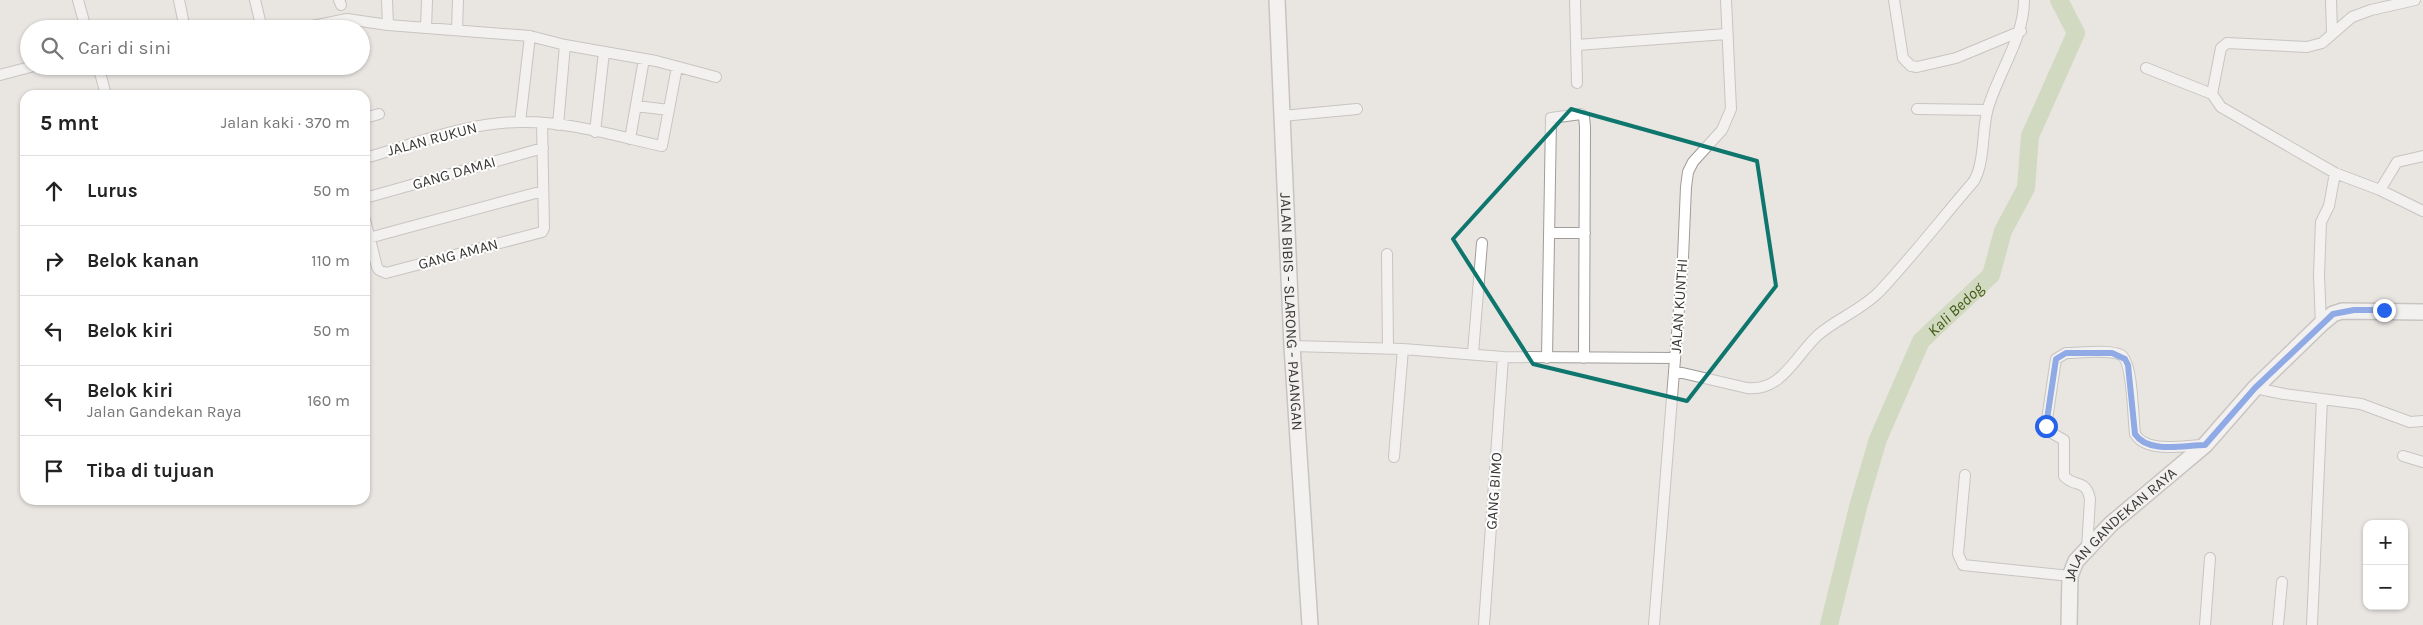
<!DOCTYPE html>
<html lang="id">
<head>
<meta charset="utf-8">
<style>
	:root { --surface:#fff; --page:#f2f2f2; --text:#222; --muted:#767676; --line:#e0e0e0 }
	body { margin:0; font-family:Karla,sans-serif; background:var(--page); color:var(--text) }
	.controls { position:absolute; right:15px; bottom:15px; display:grid; overflow:hidden; border-radius:10px; box-shadow:0 1px 4px #0004 }
	.controls button { width:45px; height:45px; display:grid; place-items:center; padding:0; border:0; border-bottom:1px solid var(--line); background:var(--surface); color:var(--text); font:25px sans-serif }
	.stop { position:absolute; width:15px; height:15px; margin:-11px; border:4px solid #2563eb; border-radius:50%; background:#fff }
	.stop.end { background:#2563eb; border-color:#fff; box-shadow:0 1px 5px #0008 }
	.list { margin:0; padding:0; list-style:none }
	h2 { display:flex; justify-content:space-between; align-items:center; height:65px; margin:0; padding:0 20px; font-size:21px }
	h2 small { font-size:16px; font-weight:400; color:var(--muted) }
	.list li { display:grid; grid-template-columns:32px 1fr auto; gap:15px; align-items:center; box-sizing:border-box; height:70px; padding:0 20px; border-top:1px solid var(--line) }
	.list b { display:block; font-size:19px; white-space:nowrap }
	.list p { margin:0; font-size:16px; white-space:nowrap; color:var(--muted) }
	.list em { font-size:16px; font-style:normal; color:var(--muted) }
	.icon { flex:none; width:28px; height:28px; fill:none; stroke:currentColor; stroke-width:2; stroke-linecap:round; stroke-linejoin:round }
	.map { position:relative; flex:none; width:2423px; height:625px; overflow:hidden }
	.search { position:absolute; background:var(--surface); box-shadow:0 1px 4px #0004; left:20px; top:20px; width:350px; height:55px; display:flex; align-items:center; gap:12px; box-sizing:border-box; padding:0 18px; border-radius:28px; color:var(--muted); font-size:19px }
	.panel { position:absolute; background:var(--surface); box-shadow:0 1px 4px #0004; left:20px; top:90px; width:350px; height:415px; border-radius:15px }
	.map>svg:first-child { display:block }
	.lines { fill:none; stroke-linecap:round; stroke-linejoin:round }
	.river { stroke:#b4ca99; stroke-width:18 }
	.street-casing { stroke:#9f9c99; stroke-width:12 }
	.secondary-casing { stroke:#9f9c99; stroke-width:18 }
	.street { stroke:#fff; stroke-width:10 }
	.secondary { stroke:#fff; stroke-width:15 }
	.route { stroke:#2563eb; stroke-width:6 }
	.marked { fill:none; stroke:#0f766e; stroke-width:4; stroke-linejoin:round }
	.labels { text-anchor:middle; dominant-baseline:central; stroke-width:4; stroke-linejoin:round; paint-order:stroke }
	.street-label { font-size:15px; fill:#3a3937; stroke:#fff }
	.water-label { font-size:16px; font-style:italic; fill:#425c15; stroke:#fff }
</style>
</head>
<body>
<div class="map">
<svg width="2423" height="625" viewBox="0 0 2423 625">
	<rect width="100%" height="100%" fill="#e9e6e2"/>
	<g class="lines">
		<!-- river -->
		<path class="river" id="s1" d="M1829,625L1858,507L1878,439L1921,341L1991,275L2003,231L2026,188L2030,136L2076,33L2059,0"/>
		<!-- street casing -->
		<g class="street-casing">
			<path id="street" d="M78,0L86,29
				M179,0L185,29
				M255,0L262,29
				M339,0L341,5
				M387,0L388,25
				M1575,0L1577,83
				M1894,0L1903,58L1911,66L1917,67L1956,58L2021,31
				M2331,0L2332,32
				M2415,0L2371,10L2352,17L2322,43L2307,47L2227,43L2221,48L2212,94L2221,107L2335,173L2380,190L2423,211
				M426,28L427,0
				M298,29L347,19L388,25L530,36L565,45L656,61L716,77
				M457,30L458,0
				M1577,45L1726,34
				M79,66L99,69
				M2146,68L2212,94
				M0,75L34,66
				M106,95L99,69L111,66
				M636,106L669,110
				M1917,109L1987,110
				M1282,116L1357,109
				M365,118L379,114
				M520,122L530,36
				M558,125L565,45
				M595,132L604,52
				M630,139L644,59
				M365,158C415,144 468,122 520,122C567,121 616,136 662,146L677,67
				M2380,190L2397,162L2423,156
				M365,198L543,148
				M365,220L377,267L379,270L386,273L542,232L544,228L542,123
				M1549,233H1585
				M365,239L543,191
				M1387,254L1388,349
				M2321,324L2319,275L2321,222L2329,206L2335,173
				M1292,346L1403,349L1503,357L1675,358
				M1473,353L1482,243
				M1547,358L1551,118L1581,114L1584,117L1585,127L1584,358
				M1674,371L1747,388C1781,392 1795,357 1817,336C1836,319 1860,311 1879,292C1912,257 1942,218 1974,181L1978,172C1985,151 1982,129 1988,108C1999,71 2024,38 2024,0
				M2255,388L2284,394L2322,399L2312,625
				M2322,399L2361,404L2410,422L2423,421
				M2403,456L2423,462
				M1394,457L1403,349
				M1965,475L1958,554L1963,565L2070,576
				M2087,549L2090,499C2086,478 2074,488 2064,476V440L2050,432L2046,426L2056,359L2066,353C2080,353 2109,349 2121,355C2133,361 2133,420 2135,434C2147,454 2184,445 2205,445
				M1484,625L1503,357
				M1654,625L1683,258L1686,187L1688,172L1693,162L1722,130L1731,109L1726,0
				M2205,625L2210,558
				M2278,625L2282,582"/>
		</g>
		<!-- secondary casing -->
		<g class="secondary-casing">
			<g id="secondary">
				<path id="s2" d="M1277,0L1292,346L1310,625"/>
				<path id="s3" d="M2069,625L2070,576L2076,561L2111,524L2205,445L2255,388L2321,324L2333,314L2342,311L2423,312"/>
			</g>
		</g>
		<!-- street -->
		<use href="#street" class="street"/>
		<!-- secondary -->
		<use href="#secondary" class="secondary"/>
	</g>
	<g class="lines">
		<!-- route -->
		<path class="route" d="M2046,426L2056,359L2066,353H2112L2125,359L2128,365L2135,434C2148,454 2184,445 2205,445L2255,388L2333,314L2354,310H2384"/>
	</g>
	<!-- marked area -->
	<path d="M0 0H2423V625H0ZM1571,109L1757,161L1776,286L1687,401L1533,364L1453,239Z" fill="#e9e6e2" fill-opacity=".55" fill-rule="evenodd"/>
	<path class="marked" d="M1571,109L1757,161L1776,286L1687,401L1533,364L1453,239Z"/>
	<g class="labels">
		<!-- street labels -->
		<g class="street-label">
			<text transform="translate(432 139) rotate(-15)">JALAN RUKUN</text>
			<text transform="translate(454 173) rotate(-16)">GANG DAMAI</text>
			<text transform="translate(458 254) rotate(-15)">GANG AMAN</text>
			<text transform="translate(1679 306) rotate(-86)">JALAN KUNTHI</text>
			<text stroke="none"><textPath href="#s2" startOffset="312">JALAN BIBIS - SLARONG - PAJANGAN</textPath></text>
			<text transform="translate(1494 491) rotate(-86)">GANG BIMO</text>
			<text stroke="none"><textPath href="#s3" startOffset="121">JALAN GANDEKAN RAYA</textPath></text>
		</g>
		<!-- water labels -->
		<g class="water-label">
			<text stroke="none"><textPath href="#s1" startOffset="346">Kali Bedog</textPath></text>
		</g>
	</g>
</svg>
<div class="controls">
<button>+</button>
<button>−</button>
</div>
<div class="stop" style="left:2046px;top:426px"></div>
<div class="stop end" style="left:2384px;top:310px"></div>
<div class="search"><svg class="icon" aria-label="search" viewBox="0 0 24 24"><circle cx="10" cy="10" r="6"/><path d="M15 15l6 6"/></svg>Cari di sini</div>
<section class="panel">
<h2>5 mnt<small>Jalan kaki · 370 m</small></h2>
<ul class="list">
<li><svg class="icon" aria-label="ahead" viewBox="0 0 24 24"><path d="M12 20V5M6 11l6-6 6 6"/></svg><div><b>Lurus</b></div><em>50 m</em></li>
<li><svg class="icon" aria-label="right" viewBox="0 0 24 24"><path d="M7 20v-9h11M14 6l5 5-5 5"/></svg><div><b>Belok kanan</b></div><em>110 m</em></li>
<li><svg class="icon" aria-label="left" viewBox="0 0 24 24"><path d="M17 20v-9H6M10 6l-5 5 5 5"/></svg><div><b>Belok kiri</b></div><em>50 m</em></li>
<li><svg class="icon" aria-label="left" viewBox="0 0 24 24"><path d="M17 20v-9H6M10 6l-5 5 5 5"/></svg><div><b>Belok kiri</b><p>Jalan Gandekan Raya</p></div><em>160 m</em></li>
<li><svg class="icon" aria-label="arrive" viewBox="0 0 24 24"><path d="M6 21V4h12l-3 4 3 4H6"/></svg><div><b>Tiba di tujuan</b></div></li>
</ul>
</section>
</div>
</body>
</html>
